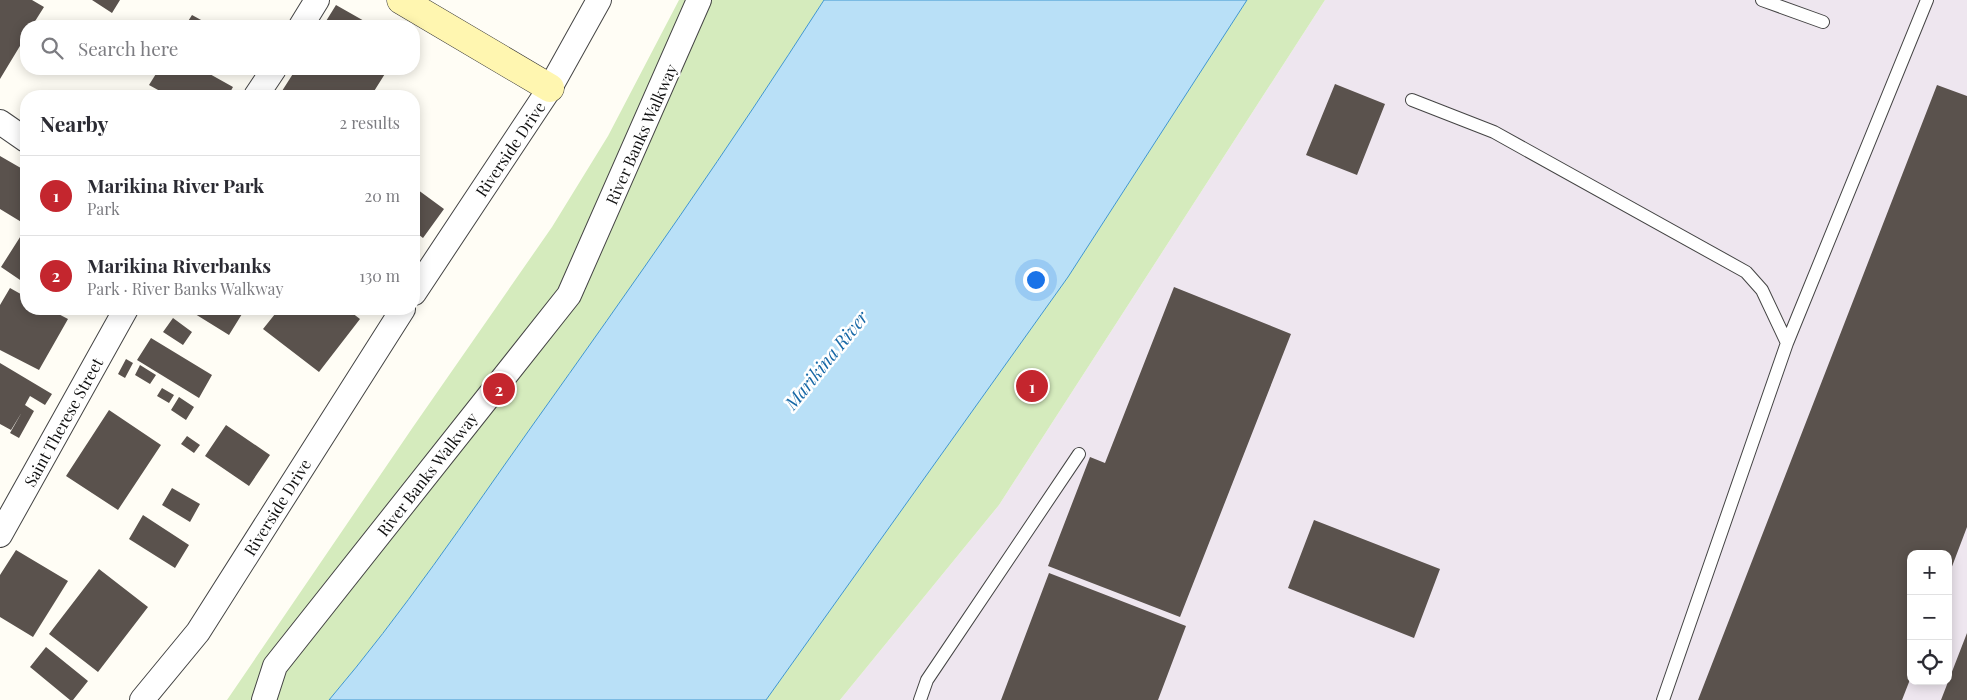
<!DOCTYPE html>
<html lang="en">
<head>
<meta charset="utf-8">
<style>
	:root { --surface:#fff; --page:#f2f2f3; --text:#2b2b33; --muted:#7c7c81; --line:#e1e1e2; --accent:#c4262e }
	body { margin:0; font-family:"Playfair Display",serif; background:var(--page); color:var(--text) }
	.controls { position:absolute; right:15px; bottom:15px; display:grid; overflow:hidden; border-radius:10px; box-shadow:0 2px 12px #0003 }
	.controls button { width:45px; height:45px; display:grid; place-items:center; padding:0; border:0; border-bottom:1px solid var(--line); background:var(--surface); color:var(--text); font:25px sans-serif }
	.you { position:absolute; left:1035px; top:279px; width:18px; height:18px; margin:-12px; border:4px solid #fff; border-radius:50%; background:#1a73e8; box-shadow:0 0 0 8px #1a73e833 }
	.badge { display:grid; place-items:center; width:32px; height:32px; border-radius:50%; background:var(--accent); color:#fff; font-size:16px; font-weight:700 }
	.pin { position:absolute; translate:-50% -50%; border:2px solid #fff; box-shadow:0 1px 5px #0006 }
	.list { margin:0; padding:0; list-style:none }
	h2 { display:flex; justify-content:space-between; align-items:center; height:65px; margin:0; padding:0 20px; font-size:21px }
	h2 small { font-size:16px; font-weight:400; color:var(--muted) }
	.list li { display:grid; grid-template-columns:32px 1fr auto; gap:15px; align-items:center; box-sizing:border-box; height:80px; padding:0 20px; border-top:1px solid var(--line) }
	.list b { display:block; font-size:19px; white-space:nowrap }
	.list p { margin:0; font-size:16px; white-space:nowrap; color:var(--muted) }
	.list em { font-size:16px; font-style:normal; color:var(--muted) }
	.icon { flex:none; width:28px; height:28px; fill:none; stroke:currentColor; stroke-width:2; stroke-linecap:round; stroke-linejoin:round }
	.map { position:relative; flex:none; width:1967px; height:700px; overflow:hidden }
	.search { position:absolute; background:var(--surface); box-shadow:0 2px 12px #0003; left:20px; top:20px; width:400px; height:55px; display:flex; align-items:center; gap:12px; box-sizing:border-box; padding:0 18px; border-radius:20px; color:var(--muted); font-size:19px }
	.panel { position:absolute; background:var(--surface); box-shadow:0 2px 12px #0003; left:20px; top:90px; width:400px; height:225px; border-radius:20px }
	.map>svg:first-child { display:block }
	.industrial { fill:#eee6ef; fill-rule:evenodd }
	.green { fill:#d5ebbd }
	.water { fill:#b9e0f7; stroke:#3f96cf }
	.building { fill:#5a524d }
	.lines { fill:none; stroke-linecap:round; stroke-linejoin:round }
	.lane-casing { stroke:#444; stroke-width:14 }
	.street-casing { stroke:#444; stroke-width:26 }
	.secondary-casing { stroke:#333; stroke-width:29 }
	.lane { stroke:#fff; stroke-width:12 }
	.street { stroke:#fff; stroke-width:24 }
	.secondary { stroke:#fff6b0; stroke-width:28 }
	.labels { text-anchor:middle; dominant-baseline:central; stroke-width:5; stroke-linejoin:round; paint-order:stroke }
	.street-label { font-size:16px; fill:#111; stroke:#fff }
	.water-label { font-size:18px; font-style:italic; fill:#1768a6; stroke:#fff }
</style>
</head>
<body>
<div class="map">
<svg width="1967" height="700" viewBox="0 0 1967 700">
	<rect width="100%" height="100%" fill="#fffdf5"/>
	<!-- industrial -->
	<path class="industrial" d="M1325,0H1967V700H840L999,505ZM1911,554H1948V681H1911Z"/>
	<!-- green -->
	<path class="green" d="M679,0H824C731,145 632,286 532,426C466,519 403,613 329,700H227L413,427L552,227L608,136Z
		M1247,0H1325L999,505L840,700H766L1068,277Z"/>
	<!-- water -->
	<path class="water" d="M824,0H1247L1068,277L766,700H329C403,613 466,519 532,426C632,286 731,145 824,0Z"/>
	<!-- building -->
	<path class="building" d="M0,0H32L44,7L32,26H26V36L0,79Z
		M92,0H120L112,13Z
		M336,5L373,26H323Z
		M192,15L212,26H185Z
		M159,69H211L208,73L233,87L228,96H169L149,85Z
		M296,69H388L371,96H291L282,91Z
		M1335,84L1385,104L1357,175L1306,155Z
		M1937,85L1967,96V527L1948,577V554H1911V677L1902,700H1698Z
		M0,156L26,171V218L23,223L0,209Z
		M414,187L444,209L423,238L414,231Z
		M22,234L26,236V284L1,267Z
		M1174,287L1291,334L1180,617L1048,566L1090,457L1105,463Z
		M10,288L26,297V309H49L68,319L39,370L0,350V305Z
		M187,309H234L242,314L229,335Z
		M279,309H347L360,319L319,372L263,329Z
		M173,318L192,332L183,345L163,332Z
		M151,338L212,375L199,398L137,360Z
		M126,359L133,363L125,378L118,374Z
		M0,363L52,394L45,405L30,396L25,405L34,411L19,438L10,433L22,412L11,430L0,424Z
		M140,365L156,375L150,384L135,375Z
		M162,388L174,395L169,403L157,396Z
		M179,397L194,407L186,420L171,410Z
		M109,410L161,445L118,510L66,476Z
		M226,425L270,455L249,486L205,456Z
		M187,436L200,445L194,453L181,444Z
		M172,488L200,504L190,522L162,505Z
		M143,515L189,545L175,568L129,539Z
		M1314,520L1440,569L1414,638L1288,588Z
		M16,550L68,581L33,637L0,617V575Z
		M99,569L148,607L98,672L49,634Z
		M1049,573L1186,626L1158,700H1001Z
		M1967,633V700H1941Z
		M46,647L88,681L73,700H70L30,667Z"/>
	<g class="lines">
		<!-- lane casing -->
		<g class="lane-casing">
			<path id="lane" d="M1762,0L1823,22
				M1412,100L1494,132L1746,272L1762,290L1787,343
				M920,700L927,680L1079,454
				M1663,700L1787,343L1927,0"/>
		</g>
		<!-- street casing -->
		<g class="street-casing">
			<path id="street" d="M301,26L317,0
				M256,96L274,69
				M0,122L26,140
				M414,293L550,88L599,0
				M0,535L126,309
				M142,700L198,632L403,309
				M264,700L275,666L569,295L699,0"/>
		</g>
		<!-- secondary casing -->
		<g class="secondary-casing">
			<path id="secondary" d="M401,0L550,88"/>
		</g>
		<!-- lane -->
		<use href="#lane" class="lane"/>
		<!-- street -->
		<use href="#street" class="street"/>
		<!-- secondary -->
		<use href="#secondary" class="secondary"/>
	</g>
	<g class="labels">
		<!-- street labels -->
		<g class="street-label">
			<text transform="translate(641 134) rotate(-66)">River Banks Walkway</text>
			<text transform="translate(510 149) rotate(-56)">Riverside Drive</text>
			<text transform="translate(63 422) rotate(-61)">Saint Therese Street</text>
			<text transform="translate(427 474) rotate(-52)">River Banks Walkway</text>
			<text transform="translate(277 507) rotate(-58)">Riverside Drive</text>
		</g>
		<!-- water labels -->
		<g class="water-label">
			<text transform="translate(826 360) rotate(-51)">Marikina River</text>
		</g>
	</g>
</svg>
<div class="controls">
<button>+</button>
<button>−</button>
<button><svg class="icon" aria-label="locate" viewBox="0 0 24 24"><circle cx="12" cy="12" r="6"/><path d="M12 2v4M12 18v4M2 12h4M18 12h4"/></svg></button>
</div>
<div class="you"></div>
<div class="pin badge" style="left:1032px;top:386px">1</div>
<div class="pin badge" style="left:499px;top:389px">2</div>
<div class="search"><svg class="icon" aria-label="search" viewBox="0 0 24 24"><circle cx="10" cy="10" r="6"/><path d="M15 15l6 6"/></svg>Search here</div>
<section class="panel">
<h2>Nearby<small>2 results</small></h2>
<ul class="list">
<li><span class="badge">1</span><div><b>Marikina River Park</b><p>Park</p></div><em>20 m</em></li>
<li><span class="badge">2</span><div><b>Marikina Riverbanks</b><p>Park · River Banks Walkway</p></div><em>130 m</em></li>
</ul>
</section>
</div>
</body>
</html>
